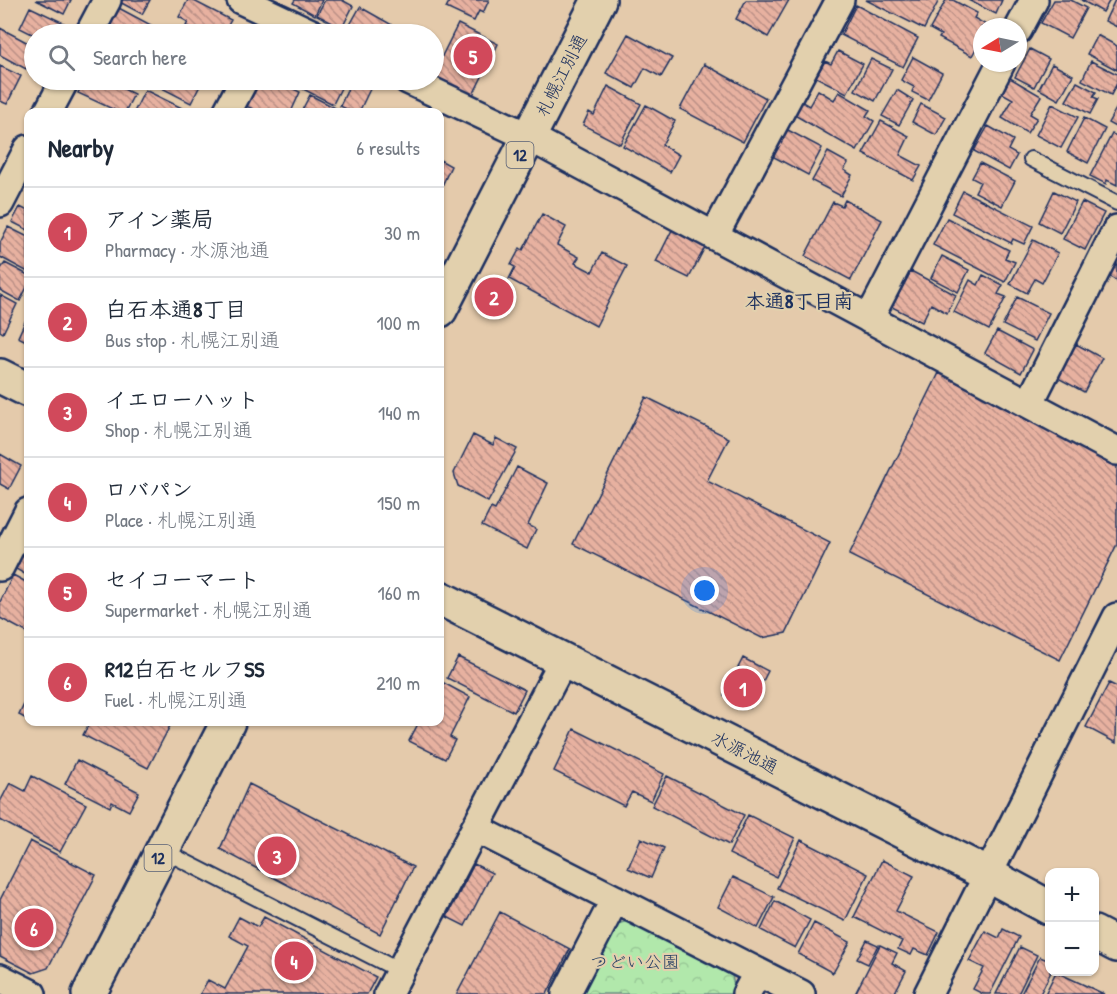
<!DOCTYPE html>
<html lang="en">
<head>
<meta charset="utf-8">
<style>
	:root { --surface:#fff; --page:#f2f2f3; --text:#1f2937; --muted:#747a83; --line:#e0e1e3; --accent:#d1495b }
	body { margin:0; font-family:"Patrick Hand","Klee One",sans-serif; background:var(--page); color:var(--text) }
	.controls { position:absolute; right:18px; bottom:18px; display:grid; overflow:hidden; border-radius:12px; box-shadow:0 2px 4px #0004 }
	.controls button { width:54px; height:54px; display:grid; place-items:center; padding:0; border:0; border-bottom:2px solid var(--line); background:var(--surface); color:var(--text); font:30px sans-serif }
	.compass { position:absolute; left:973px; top:18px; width:54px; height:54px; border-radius:50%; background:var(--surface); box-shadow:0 2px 4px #0004; rotate:260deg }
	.you { position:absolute; left:705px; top:591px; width:21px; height:21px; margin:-15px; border:4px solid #fff; border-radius:50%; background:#1a73e8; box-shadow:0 0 0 9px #1a73e833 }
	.badge { display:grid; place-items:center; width:39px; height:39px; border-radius:50%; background:var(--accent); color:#fff; font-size:20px; font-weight:700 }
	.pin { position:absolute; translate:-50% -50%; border:3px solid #fff; box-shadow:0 2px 6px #0006 }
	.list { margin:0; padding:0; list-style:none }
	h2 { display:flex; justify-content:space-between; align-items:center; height:78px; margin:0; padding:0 24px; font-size:26px }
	h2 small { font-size:20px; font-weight:400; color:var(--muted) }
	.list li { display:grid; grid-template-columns:39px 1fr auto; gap:18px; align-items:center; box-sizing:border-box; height:90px; padding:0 24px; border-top:2px solid var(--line) }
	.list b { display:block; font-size:22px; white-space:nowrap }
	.list p { margin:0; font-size:20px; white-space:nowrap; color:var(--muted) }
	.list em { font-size:20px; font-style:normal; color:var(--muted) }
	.icon { flex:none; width:33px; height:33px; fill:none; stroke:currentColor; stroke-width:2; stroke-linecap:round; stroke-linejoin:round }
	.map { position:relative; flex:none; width:1117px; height:994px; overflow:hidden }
	.search { position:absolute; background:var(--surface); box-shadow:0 2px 4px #0004; left:24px; top:24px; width:420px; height:66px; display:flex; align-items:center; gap:15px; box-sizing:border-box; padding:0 21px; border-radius:33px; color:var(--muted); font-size:22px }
	.panel { position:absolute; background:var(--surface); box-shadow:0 2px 4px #0004; left:24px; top:108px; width:420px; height:618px; border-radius:12px }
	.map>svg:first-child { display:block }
	.forest { fill:url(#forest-crowns); stroke:#668c84; stroke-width:1.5 }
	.building { fill:url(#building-back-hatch); stroke:#1b2f5e; stroke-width:1.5 }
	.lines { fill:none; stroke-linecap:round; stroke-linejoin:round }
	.lane-casing { stroke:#1b2f5e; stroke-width:18 }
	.street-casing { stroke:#1b2f5e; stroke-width:32 }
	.secondary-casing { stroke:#1b2f5e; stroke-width:38 }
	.highway-casing { stroke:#1b2f5e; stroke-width:38 }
	.lane { stroke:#e2d0ad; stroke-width:14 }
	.street { stroke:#e2d0ad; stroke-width:27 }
	.secondary { stroke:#e2d0ad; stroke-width:33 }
	.highway { stroke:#e2d0ad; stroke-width:33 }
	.labels { text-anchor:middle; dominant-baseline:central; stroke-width:4.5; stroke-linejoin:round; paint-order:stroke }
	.shield { fill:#e2d0ad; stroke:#575f76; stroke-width:1.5 }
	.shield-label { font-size:16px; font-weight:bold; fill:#1b2f5e }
	.street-label { font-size:18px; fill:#1b2f5e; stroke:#e2d0ad }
	.park-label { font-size:18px; fill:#2a4266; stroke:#e2d0ad }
	.neighbourhood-label { font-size:20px; font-weight:bold; fill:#1b2f5e; stroke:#e2d0ad }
</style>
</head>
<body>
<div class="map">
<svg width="1117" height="994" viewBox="0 0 1117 994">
	<defs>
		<pattern id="forest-crowns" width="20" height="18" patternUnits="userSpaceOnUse" patternTransform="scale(1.5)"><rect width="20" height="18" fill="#b1e8ab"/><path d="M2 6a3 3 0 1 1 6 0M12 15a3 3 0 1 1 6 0" fill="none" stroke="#98c796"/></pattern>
		<pattern id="building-back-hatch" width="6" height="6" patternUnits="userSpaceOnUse" patternTransform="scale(1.5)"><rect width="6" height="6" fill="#e7b1a0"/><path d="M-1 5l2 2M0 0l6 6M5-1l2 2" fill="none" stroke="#ba9086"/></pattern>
	</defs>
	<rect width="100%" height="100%" fill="#e4caab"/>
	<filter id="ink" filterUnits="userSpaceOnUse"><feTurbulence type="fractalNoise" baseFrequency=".0167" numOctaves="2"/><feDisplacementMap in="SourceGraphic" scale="12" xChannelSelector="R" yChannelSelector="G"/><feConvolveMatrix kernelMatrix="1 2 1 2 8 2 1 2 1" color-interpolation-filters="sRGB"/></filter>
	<g filter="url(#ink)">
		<!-- forest -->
		<path class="forest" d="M628,921L732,975L734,986L730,994H581L617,924Z"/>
		<!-- building -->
		<path class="building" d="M36,0H71L64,14Z
			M116,0H150L142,14Z
			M188,0H192L231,20L223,34H203L186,26L188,22L179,17Z
			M295,0H322L315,15L293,3Z
			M325,0H342L353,6L342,28L317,15Z
			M450,0H489L483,13L479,11L474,21L446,8Z
			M746,0H789L768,37L736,19Z
			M866,0H939L924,29Z
			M946,0H953L977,13L974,18L988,26L982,27V37L972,56L939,38L941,35L930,29Z
			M968,0H1002L996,14Z
			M1054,0H1071L1086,8L1070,38L1041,23Z
			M1081,0H1110L1103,12Z
			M1115,0H1117V27L1105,21Z
			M856,5L918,38L903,67L841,35Z
			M115,6L162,31L160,34H129L106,23Z
			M30,7L64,23L58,34L34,35L20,28Z
			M360,7L392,25L386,34H350L346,32Z
			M458,24L498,44L471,99L434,80V72Z
			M0,28L34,46V52L26,69L0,55Z
			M628,34L672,58L661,77L645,68L634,88L606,73Z
			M1097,35L1117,46V70L1087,54Z
			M1030,49L1049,59L1034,87L1015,77Z
			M838,51L863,64L847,93L816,77L825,61L831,64Z
			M913,57L942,73L928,100L912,92L914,87L901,80Z
			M871,59L892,69L875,101L855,90Z
			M1091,61L1117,74V83L1111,95L1082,80Z
			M704,64L766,98L743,142L680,109Z
			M1052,64L1073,75L1059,100L1039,89Z
			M0,66L21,76L7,104L0,101Z
			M1010,78L1041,96L1030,114L1037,118L1027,133L1002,118L1013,99L1002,93Z
			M85,80H105L134,94L125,112H119L78,93Z
			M161,80H203L191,103L158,86Z
			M252,80H274L300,92L291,112H260L241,104Z
			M290,80H345L333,104L289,82Z
			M352,80L371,87L359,112H353L340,106Z
			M1077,82L1096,92L1093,97L1098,99L1090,114L1066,101Z
			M608,86L641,104L620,144L583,125L589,112L594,115Z
			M145,90L190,112H134Z
			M818,90L834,100L839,92L870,110L866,116L874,121L857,151L791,113L799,100L809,106Z
			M897,90L913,100L899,125L882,116Z
			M310,95L343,112H301Z
			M921,104L946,117L936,135L912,122Z
			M1052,104L1078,117L1061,148L1036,135Z
			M646,105L675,121L662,145L679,155L670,172L623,146Z
			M1117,107V128L1108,123Z
			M1084,118L1105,129L1088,163L1067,152Z
			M881,121L909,136L900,155L921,166L913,180L863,154Z
			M988,126L1013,140L1008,150L1017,155L1009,170L974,151Z
			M786,129L822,148L808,175L772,156Z
			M1112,134L1117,136V185L1107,180L1106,184L1090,176Z
			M828,152L848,163L844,170L852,175L841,196L812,181Z
			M440,160L451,166L441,188L440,187Z
			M980,163L1015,181L1002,206L975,192L980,182L972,178Z
			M963,191L1033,226L1024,244L1013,239L1011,243L952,213Z
			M1054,191L1076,202L1060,233L1039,222Z
			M845,200L882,220L851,280L805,256L833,202L842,206Z
			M1082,202L1104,213L1085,250L1063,239Z
			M20,207L28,211V230L12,222Z
			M542,214L566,227L557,245L579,257L575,263L592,272L602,253L627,266L596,326L509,279L515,267L511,265L520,248L523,250Z
			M947,218L1009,250L1005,258L1015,262L1005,282L933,245Z
			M8,227L28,237V272L0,257V243Z
			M673,228L706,245L689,278L656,262Z
			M1033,240L1058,253L1042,283L1035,279L1027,293L1010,284Z
			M1117,253V281L1106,275Z
			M942,256L969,270L958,292L931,278Z
			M5,263L28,275V285L20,301L0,290V270Z
			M911,271L956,295L947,313L931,304L922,322L892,307Z
			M983,275L1003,285L998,294L1006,297L989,330L954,312L970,280L978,285Z
			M0,295L17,304L3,333L0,331Z
			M1017,297L1049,313L1035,341L1003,325Z
			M28,315V342L18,337Z
			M997,331L1033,350L1021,373L985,353Z
			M1076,344L1102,358L1084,392L1058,378Z
			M939,373L1117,462V544L1060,660L849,555Z
			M646,397L729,438L707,481L830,543L786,633L762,638L573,544Z
			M473,435L493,445L496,438L517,449L488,502L458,486L454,473Z
			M0,454L21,466L9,489L0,484Z
			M517,467L548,483L528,525L536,529L527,549L482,526L491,508L495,510Z
			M28,543V576L16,569Z
			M13,575L28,583V633L0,618V602Z
			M458,657L525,690L514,712L447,678Z
			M743,658L768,671L749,708L724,695Z
			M440,681L470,697L450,737L455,740L445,759L409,741L419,722H440Z
			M1109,683L1117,687L1116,743L1086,727Z
			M28,696V720L19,715Z
			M90,722H172L148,768L83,735Z
			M574,729L664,774L651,801L632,792L624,806L554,771Z
			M77,760L139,792L129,811L112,802L110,807L65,784Z
			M32,776L86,804L60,852L0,820V802L10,783L25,791Z
			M667,776L744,815L729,845L652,806Z
			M249,784L413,867L380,934L220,849Z
			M748,815L795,838L776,877L729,854Z
			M641,838L664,848L651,878L628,868Z
			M801,840L868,874L845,921L777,888Z
			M30,841L96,875L48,968L33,973L0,956V900Z
			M882,860L914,876L896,911L939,932L928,955L914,949L911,955L898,949L902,941L854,917Z
			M474,864L492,873L465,926L447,917Z
			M733,877L774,897L758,928L718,907Z
			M775,901L810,920L795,948L761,930Z
			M500,912L570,949L547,994H457Z
			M239,917L258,927L264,917L376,977L367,994H200L208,980L225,989L248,946L229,936Z
			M814,923L850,942L833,973L798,954Z
			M1003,929L1019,937L990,994H983L973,989L984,968L969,961L985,931L999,938Z
			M867,940L878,945L868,964L857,959Z
			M880,945L897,953L892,963L906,971L894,994H855Z
			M1020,947L1037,955L1018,994H996Z
			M1040,957L1050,961V972H1051L1040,994H1021Z
			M1056,972L1104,994H1045Z"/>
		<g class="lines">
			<!-- lane casing -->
			<g class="lane-casing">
				<path id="lane" d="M1031,159L1117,203
					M162,850L400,971"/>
			</g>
			<!-- street casing -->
			<g class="street-casing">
				<path id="street" d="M241,0L313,34
					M1018,30L1034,0
					M89,34L107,0
					M408,80L529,137L1117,451
					M48,112L65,80
					M227,112L244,80
					M0,203L28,149
					M714,236L840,0
					M869,319L1001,63
					M1029,404L1117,229
					M0,567L28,512
					M475,828L801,994
					M0,978L32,994
					M388,994L563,661
					M566,994L615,899
					M746,994L758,972
					M928,994L1117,617"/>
			</g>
			<!-- secondary casing -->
			<g class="secondary-casing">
				<path id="secondary" d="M0,376L28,390
					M440,598L987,874L1050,908
					M1094,933L1117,945"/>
			</g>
			<!-- highway casing -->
			<g class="highway-casing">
				<path id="highway" d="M440,310L599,0
					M89,994L228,722"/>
			</g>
			<!-- lane -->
			<use href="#lane" class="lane"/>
			<!-- street -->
			<use href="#street" class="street"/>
			<!-- secondary -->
			<use href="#secondary" class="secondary"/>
			<!-- highway -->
			<use href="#highway" class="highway"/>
		</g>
	</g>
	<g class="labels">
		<!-- shield labels -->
		<g class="shield">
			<rect x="506.5" y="142" width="27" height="26" rx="4.5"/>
			<rect x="144.5" y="845" width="27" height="26" rx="4.5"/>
		</g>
		<g class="shield-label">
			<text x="520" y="155">12</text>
			<text x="158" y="858">12</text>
		</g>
		<!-- street labels -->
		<g class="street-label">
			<text transform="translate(561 75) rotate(-63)">札幌江別通</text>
			<text transform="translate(745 752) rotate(27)">水源池通</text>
		</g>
		<!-- park labels -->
		<g class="park-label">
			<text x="635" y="961">つどい公園</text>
		</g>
		<!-- neighbourhood labels -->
		<g class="neighbourhood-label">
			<text x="799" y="300">本通8丁目南</text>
		</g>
	</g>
</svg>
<div class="controls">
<button>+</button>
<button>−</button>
</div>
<svg class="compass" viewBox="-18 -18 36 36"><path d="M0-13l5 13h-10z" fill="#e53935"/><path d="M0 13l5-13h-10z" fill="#747a83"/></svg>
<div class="you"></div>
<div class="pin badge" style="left:743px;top:688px">1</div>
<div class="pin badge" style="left:494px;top:297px">2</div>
<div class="pin badge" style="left:277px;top:856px">3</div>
<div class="pin badge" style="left:294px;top:961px">4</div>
<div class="pin badge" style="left:473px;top:56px">5</div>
<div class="pin badge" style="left:34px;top:928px">6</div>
<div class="search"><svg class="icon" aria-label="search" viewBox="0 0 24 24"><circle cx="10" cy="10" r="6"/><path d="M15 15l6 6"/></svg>Search here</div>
<section class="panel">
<h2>Nearby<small>6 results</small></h2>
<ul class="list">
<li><span class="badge">1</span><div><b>アイン薬局</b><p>Pharmacy · 水源池通</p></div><em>30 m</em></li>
<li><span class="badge">2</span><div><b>白石本通8丁目</b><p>Bus stop · 札幌江別通</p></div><em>100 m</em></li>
<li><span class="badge">3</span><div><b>イエローハット</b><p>Shop · 札幌江別通</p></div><em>140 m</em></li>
<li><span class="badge">4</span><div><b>ロバパン</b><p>Place · 札幌江別通</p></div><em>150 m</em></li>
<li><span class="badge">5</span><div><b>セイコーマート</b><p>Supermarket · 札幌江別通</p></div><em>160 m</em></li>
<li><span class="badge">6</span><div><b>R12白石セルフSS</b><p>Fuel · 札幌江別通</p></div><em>210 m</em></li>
</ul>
</section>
</div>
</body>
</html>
